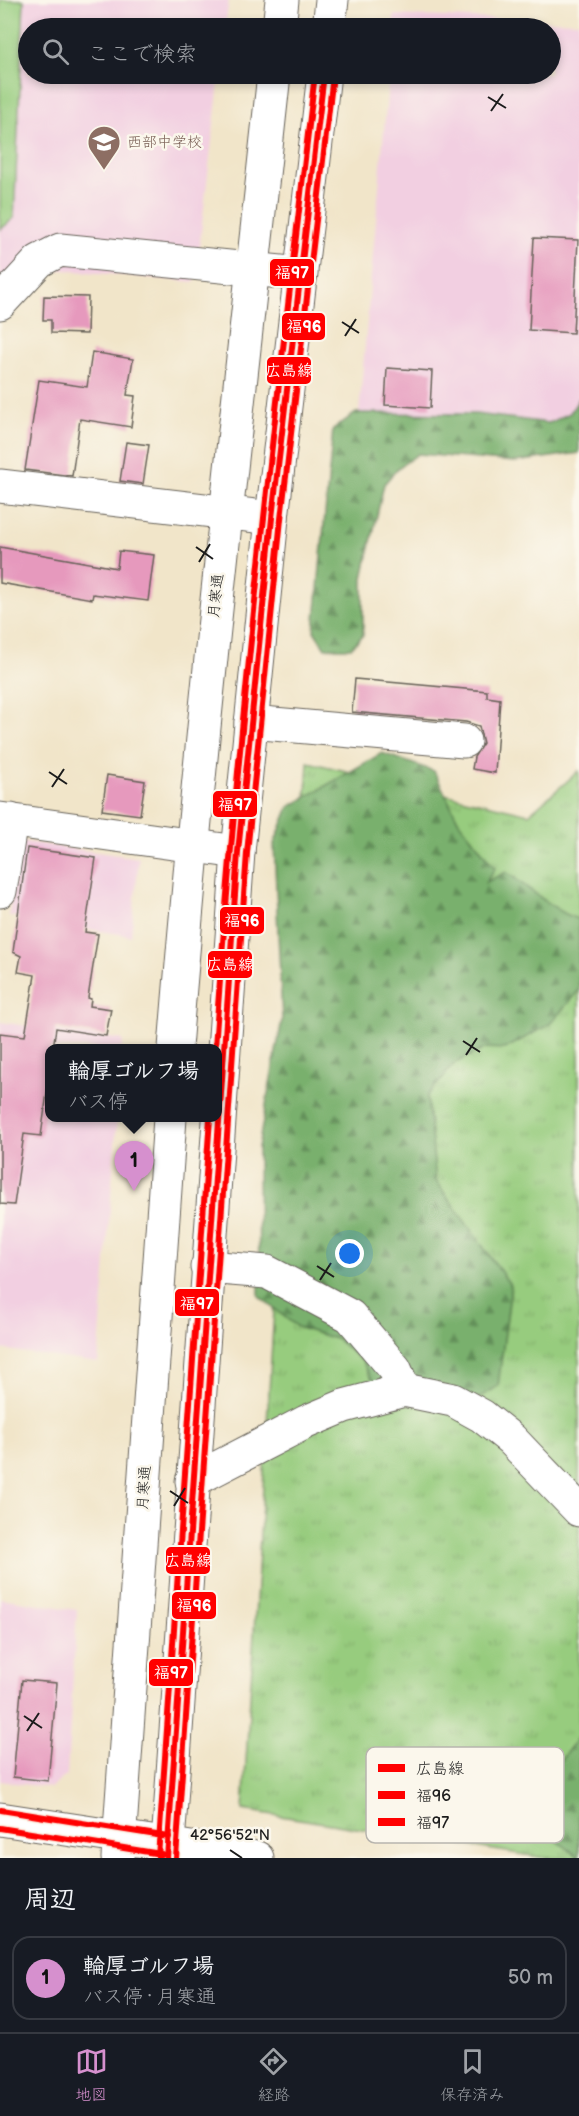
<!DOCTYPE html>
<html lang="ja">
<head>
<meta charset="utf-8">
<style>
	:root { --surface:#171b24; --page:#20242c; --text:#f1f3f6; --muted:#9ea1a6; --line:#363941; --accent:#d690ce }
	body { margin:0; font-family:"Balsamiq Sans","Klee One",sans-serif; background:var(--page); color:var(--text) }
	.you { position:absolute; left:350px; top:1254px; width:21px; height:21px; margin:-15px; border:4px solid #fff; border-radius:50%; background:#1a73e8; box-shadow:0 0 0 9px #1a73e833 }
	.badge { display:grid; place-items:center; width:39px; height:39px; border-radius:50%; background:var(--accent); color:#111; font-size:20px; font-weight:700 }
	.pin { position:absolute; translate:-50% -50px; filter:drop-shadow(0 2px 3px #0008) }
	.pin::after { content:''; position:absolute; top:32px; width:21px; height:18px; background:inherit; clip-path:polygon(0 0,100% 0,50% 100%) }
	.popup { position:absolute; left:45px; top:1044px; width:177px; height:78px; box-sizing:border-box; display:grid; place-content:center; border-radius:12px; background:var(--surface); filter:drop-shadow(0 2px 4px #0005); font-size:20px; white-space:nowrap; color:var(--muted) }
	.popup b { font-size:22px; color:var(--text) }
	.popup::after { content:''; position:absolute; left:50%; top:100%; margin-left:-12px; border:12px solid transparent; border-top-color:var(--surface) }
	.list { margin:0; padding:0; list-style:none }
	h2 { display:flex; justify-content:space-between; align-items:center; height:78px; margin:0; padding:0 24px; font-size:26px }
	h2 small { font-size:20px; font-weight:400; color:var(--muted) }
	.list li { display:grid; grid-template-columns:39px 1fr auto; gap:18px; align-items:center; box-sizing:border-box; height:84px; margin:0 12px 12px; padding:0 12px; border:2px solid var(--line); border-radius:18px }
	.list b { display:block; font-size:22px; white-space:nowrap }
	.list p { margin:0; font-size:20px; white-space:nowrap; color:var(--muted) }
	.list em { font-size:20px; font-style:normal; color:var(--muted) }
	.icon { flex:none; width:33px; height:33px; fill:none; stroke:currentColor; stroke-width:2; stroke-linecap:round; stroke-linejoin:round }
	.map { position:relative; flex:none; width:579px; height:1858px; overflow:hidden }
	.search { position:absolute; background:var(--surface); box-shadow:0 3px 9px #0003; left:18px; right:18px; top:18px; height:66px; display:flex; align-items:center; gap:15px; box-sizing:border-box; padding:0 21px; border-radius:33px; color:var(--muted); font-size:22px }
	.sheet { height:174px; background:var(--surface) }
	nav { display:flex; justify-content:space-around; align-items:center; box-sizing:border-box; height:84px; border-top:2px solid var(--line); background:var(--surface); font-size:16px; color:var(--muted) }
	nav a { display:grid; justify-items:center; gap:3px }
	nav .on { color:var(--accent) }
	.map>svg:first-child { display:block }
	.built { fill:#f2cfe1 }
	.grass { fill:url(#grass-tufts); stroke:#5a744d; stroke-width:1.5 }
	.forest { fill:url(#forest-firs); stroke:#4a6644; stroke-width:1.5 }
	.garden { fill:#97cc7e; stroke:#5a744d; stroke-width:1.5 }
	.building { fill:#e699bd }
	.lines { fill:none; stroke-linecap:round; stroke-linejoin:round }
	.minor-casing { stroke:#676259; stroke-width:35 }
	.highway-casing { stroke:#676259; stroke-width:35 }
	.minor { stroke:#fff; stroke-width:33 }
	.highway { stroke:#fff; stroke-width:33 }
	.bus-1-casing { stroke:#fbf7ec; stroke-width:10 }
	.bus-2-casing { stroke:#fbf7ec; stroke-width:10 }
	.bus-3-casing { stroke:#fbf7ec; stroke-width:10 }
	.bus-1 { stroke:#f00; stroke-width:6 }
	.bus-2 { stroke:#f00; stroke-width:6 }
	.bus-3 { stroke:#f00; stroke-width:6 }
	.ticks { fill:none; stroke:#1c1c1c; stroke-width:2 }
	.labels { text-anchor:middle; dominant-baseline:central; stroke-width:5; stroke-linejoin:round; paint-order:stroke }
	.education-label { font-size:15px; fill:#785e54; stroke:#fbf7ec; text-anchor:start }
	.street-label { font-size:15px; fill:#1c1c1c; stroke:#fbf7ec }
	.key { fill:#fbf7ec; stroke:#b8b5ae; stroke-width:1.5 }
	.key-label { font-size:16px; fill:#1c1c1c }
	.ticks-label { font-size:15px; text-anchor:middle; fill:#1c1c1c; stroke:#fbf7ec; stroke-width:5; stroke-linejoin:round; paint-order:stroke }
	.line-badge { stroke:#fbf7ec; stroke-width:2 }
	.badge-label { font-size:16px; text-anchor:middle; font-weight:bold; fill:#fff }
</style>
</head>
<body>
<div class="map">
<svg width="579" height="1858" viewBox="0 0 579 1858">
	<defs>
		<pattern id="grass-tufts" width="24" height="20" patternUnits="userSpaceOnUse" patternTransform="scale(1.5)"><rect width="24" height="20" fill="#97cc7e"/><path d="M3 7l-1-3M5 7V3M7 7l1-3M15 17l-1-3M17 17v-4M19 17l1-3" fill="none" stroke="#82af6c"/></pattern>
		<pattern id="forest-firs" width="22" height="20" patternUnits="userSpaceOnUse" patternTransform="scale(1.5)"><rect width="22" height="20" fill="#79b06d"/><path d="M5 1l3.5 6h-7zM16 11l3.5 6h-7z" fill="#628e59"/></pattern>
	</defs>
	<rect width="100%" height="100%" fill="#fbf7ec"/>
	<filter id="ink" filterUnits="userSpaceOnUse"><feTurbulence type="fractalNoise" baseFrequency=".0167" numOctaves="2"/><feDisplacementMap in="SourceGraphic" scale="12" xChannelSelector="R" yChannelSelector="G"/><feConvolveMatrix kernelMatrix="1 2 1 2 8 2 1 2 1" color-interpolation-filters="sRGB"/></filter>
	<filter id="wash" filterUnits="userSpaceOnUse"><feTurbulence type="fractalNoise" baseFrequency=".008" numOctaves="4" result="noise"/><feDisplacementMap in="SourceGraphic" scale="24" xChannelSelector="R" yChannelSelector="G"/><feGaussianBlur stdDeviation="1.35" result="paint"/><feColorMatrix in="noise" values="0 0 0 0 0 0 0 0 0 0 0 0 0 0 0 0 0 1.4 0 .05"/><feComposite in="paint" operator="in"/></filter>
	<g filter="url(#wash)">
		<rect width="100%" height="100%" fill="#f1e5c9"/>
		<!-- built -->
		<path class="built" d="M0,0H229L225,28H28V74H220L195,282L54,269L0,318Z
			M394,15L579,22V436L358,424L389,74H550V28H393Z
			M19,841L139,858L131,936L9,916Z
			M0,1022L123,1040L122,1048H50V1118H117L98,1363L0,1349Z
			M0,1598L77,1610L67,1775L51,1788L0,1781Z"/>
		<!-- grass -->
		<path class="grass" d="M308,762L529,814L579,771V1858H545L243,1810Z"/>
		<!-- forest -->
		<path class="forest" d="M579,399V453L515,462L418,454L398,468L384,484L363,578V635L351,648H325L314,631L333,429L356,413L476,414L549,423L570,413Z
			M382,753L434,771L458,820L495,868L486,882L506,872C524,884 562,917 579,919V990L550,1024L505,1049L486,1048L455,1063L427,1096L436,1181L511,1286L498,1386L467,1406L377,1388L362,1361L336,1339L297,1327L259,1296L258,1147L282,1020L274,844L289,807Z
			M579,1736V1857L540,1828L539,1797L554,1769Z"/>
		<!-- garden -->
		<path class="garden" d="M0,0H24L14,218L0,230Z"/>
		<g id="blocks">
			<!-- building -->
			<path class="building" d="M534,238L578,240L573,333L529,330Z
				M44,296L88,297L87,334L51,333V320H43Z
				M92,352L133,359L127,395L135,396L131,427L80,419L72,476L25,470L39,380L87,387Z
				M387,368L432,371L430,408L385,405Z
				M126,442L149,445L143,484L120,481Z
				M0,547L117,568L119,551L154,555L148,601L93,594L92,599L0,583Z
				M355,679L487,691V697L500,699L495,773L472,769L474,757L483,743L479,726L466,722L352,712Z
				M107,775L145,781L140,815L102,810Z
				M27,848L96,858L85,932L98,934L88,998L91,999L90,1006L111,1009L106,1036L56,1028L53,1048H50V1072L41,1136L24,1134L14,1205L0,1204V1033L25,1036L35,975L18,972L21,956L13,952Z
				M22,1680L57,1683L48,1781L13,1777Z"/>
		</g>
	</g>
	<g filter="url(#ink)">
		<use href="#blocks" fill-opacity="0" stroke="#676259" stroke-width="1.5"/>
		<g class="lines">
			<!-- minor casing -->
			<g class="minor-casing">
				<path id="minor" d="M0,303L39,261L60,250L301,274
					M0,486L272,518
					M251,722L464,741
					M0,819L238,852
					M0,891L11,820
					M207,1267L267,1272L350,1316L395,1369L404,1390
					M192,1481L306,1422L344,1406L404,1390L453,1400L482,1416L511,1439L579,1510
					M0,1819L257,1858"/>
			</g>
			<!-- highway casing -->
			<g class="highway-casing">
				<path id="highway" d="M279,28L282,0
					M329,28L332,0
					M175,1048C201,723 239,398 274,74
					M118,1858L170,1118
					M167,1858L238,852L272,518L324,74"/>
			</g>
			<!-- minor -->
			<use href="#minor" class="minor"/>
			<!-- highway -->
			<use href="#highway" class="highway"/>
			<!-- bus-1 casing -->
			<g class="bus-1-casing">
				<path id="bus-1" d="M167,1858L238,852L272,518L324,74"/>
			</g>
			<!-- bus-2 casing -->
			<g class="bus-2-casing">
				<path id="bus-2" d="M0,1828L167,1855
					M176,1858L247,853L281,519L333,75"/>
			</g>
			<!-- bus-3 casing -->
			<g class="bus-3-casing">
				<path id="bus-3" d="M215,1048C238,722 277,398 315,74
					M1,1810L169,1837
					M158,1857L210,1118"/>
			</g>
			<!-- bus-1 -->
			<use href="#bus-1" class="bus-1"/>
			<!-- bus-2 -->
			<use href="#bus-2" class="bus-2"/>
			<!-- bus-3 -->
			<use href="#bus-3" class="bus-3"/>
		</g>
	</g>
	<!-- ticks -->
	<path class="ticks" d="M488,97L506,108M491,111L503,94M342,322L359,333M345,336L356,319M196,547L213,559M199,562L210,544M49,772L67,784M52,787L64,769M463,1041L480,1052M466,1055L477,1038M317,1266L334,1277M320,1280L331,1263M170,1491L188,1503M174,1506L185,1488M24,1716L42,1728M27,1731L39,1713M230,1850L242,1858"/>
	<!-- icons -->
	<defs>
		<g id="school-pin" transform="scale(1.725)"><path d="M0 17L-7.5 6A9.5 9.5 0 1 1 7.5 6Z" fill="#8d6e63" stroke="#fbf7ec"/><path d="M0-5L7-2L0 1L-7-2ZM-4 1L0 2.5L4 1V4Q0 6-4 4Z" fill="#fff"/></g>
	</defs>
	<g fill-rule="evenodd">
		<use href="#school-pin" x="104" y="142"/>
	</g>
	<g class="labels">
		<!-- education labels -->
		<g class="education-label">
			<text x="127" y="142">西部中学校</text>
		</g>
		<!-- street labels -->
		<g class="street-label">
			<text transform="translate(216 596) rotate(-84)">月寒通</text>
			<text transform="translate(144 1488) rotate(-86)">月寒通</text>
		</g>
	</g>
	<!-- legend -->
	<rect x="366" y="1747" width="198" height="96" rx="9" class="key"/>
	<rect x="378" y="1764" width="27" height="8" fill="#f00"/>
	<rect x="378" y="1791" width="27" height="8" fill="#f00"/>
	<rect x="378" y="1818" width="27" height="8" fill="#f00"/>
	<g class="key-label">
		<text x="416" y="1774">広島線</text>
		<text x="416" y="1801">福96</text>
		<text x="416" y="1828">福97</text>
	</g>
	<g class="ticks-label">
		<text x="230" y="1840">42°56'52"N</text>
	</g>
	<g class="line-badge">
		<rect x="269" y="258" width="46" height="29" rx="6" fill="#f00"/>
		<rect x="281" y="312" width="45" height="29" rx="6" fill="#f00"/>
		<rect x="266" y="356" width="46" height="29" rx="6" fill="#f00"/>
		<rect x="212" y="790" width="46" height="28" rx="6" fill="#f00"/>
		<rect x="219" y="906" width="46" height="29" rx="6" fill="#f00"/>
		<rect x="207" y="950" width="46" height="29" rx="6" fill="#f00"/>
		<rect x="174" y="1288" width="46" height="29" rx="6" fill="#f00"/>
		<rect x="165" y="1546" width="46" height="29" rx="6" fill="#f00"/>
		<rect x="171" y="1591" width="46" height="29" rx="6" fill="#f00"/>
		<rect x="148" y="1658" width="46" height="29" rx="6" fill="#f00"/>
	</g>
	<g class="badge-label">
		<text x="292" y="278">福97</text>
		<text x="304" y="332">福96</text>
		<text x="289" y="376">広島線</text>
		<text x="235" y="810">福97</text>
		<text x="242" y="926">福96</text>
		<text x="230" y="970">広島線</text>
		<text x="197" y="1309">福97</text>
		<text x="188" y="1566">広島線</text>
		<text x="194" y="1611">福96</text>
		<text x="171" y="1678">福97</text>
	</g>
</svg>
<div class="you"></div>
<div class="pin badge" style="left:134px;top:1191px">1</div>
<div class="popup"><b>輪厚ゴルフ場</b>バス停</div>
<div class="search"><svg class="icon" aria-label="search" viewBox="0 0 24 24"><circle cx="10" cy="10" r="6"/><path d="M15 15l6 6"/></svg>ここで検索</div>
</div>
<section class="sheet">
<h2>周辺<small></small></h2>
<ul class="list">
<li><span class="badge">1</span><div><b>輪厚ゴルフ場</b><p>バス停 · 月寒通</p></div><em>50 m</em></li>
</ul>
</section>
<nav>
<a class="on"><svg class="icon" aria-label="map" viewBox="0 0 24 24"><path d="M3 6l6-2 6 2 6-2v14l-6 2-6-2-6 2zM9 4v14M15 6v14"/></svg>地図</a>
<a><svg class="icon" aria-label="directions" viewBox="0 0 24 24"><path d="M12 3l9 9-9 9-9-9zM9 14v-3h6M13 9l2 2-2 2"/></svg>経路</a>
<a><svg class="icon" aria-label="saved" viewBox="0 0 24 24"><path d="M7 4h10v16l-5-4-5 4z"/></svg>保存済み</a>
</nav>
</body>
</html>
